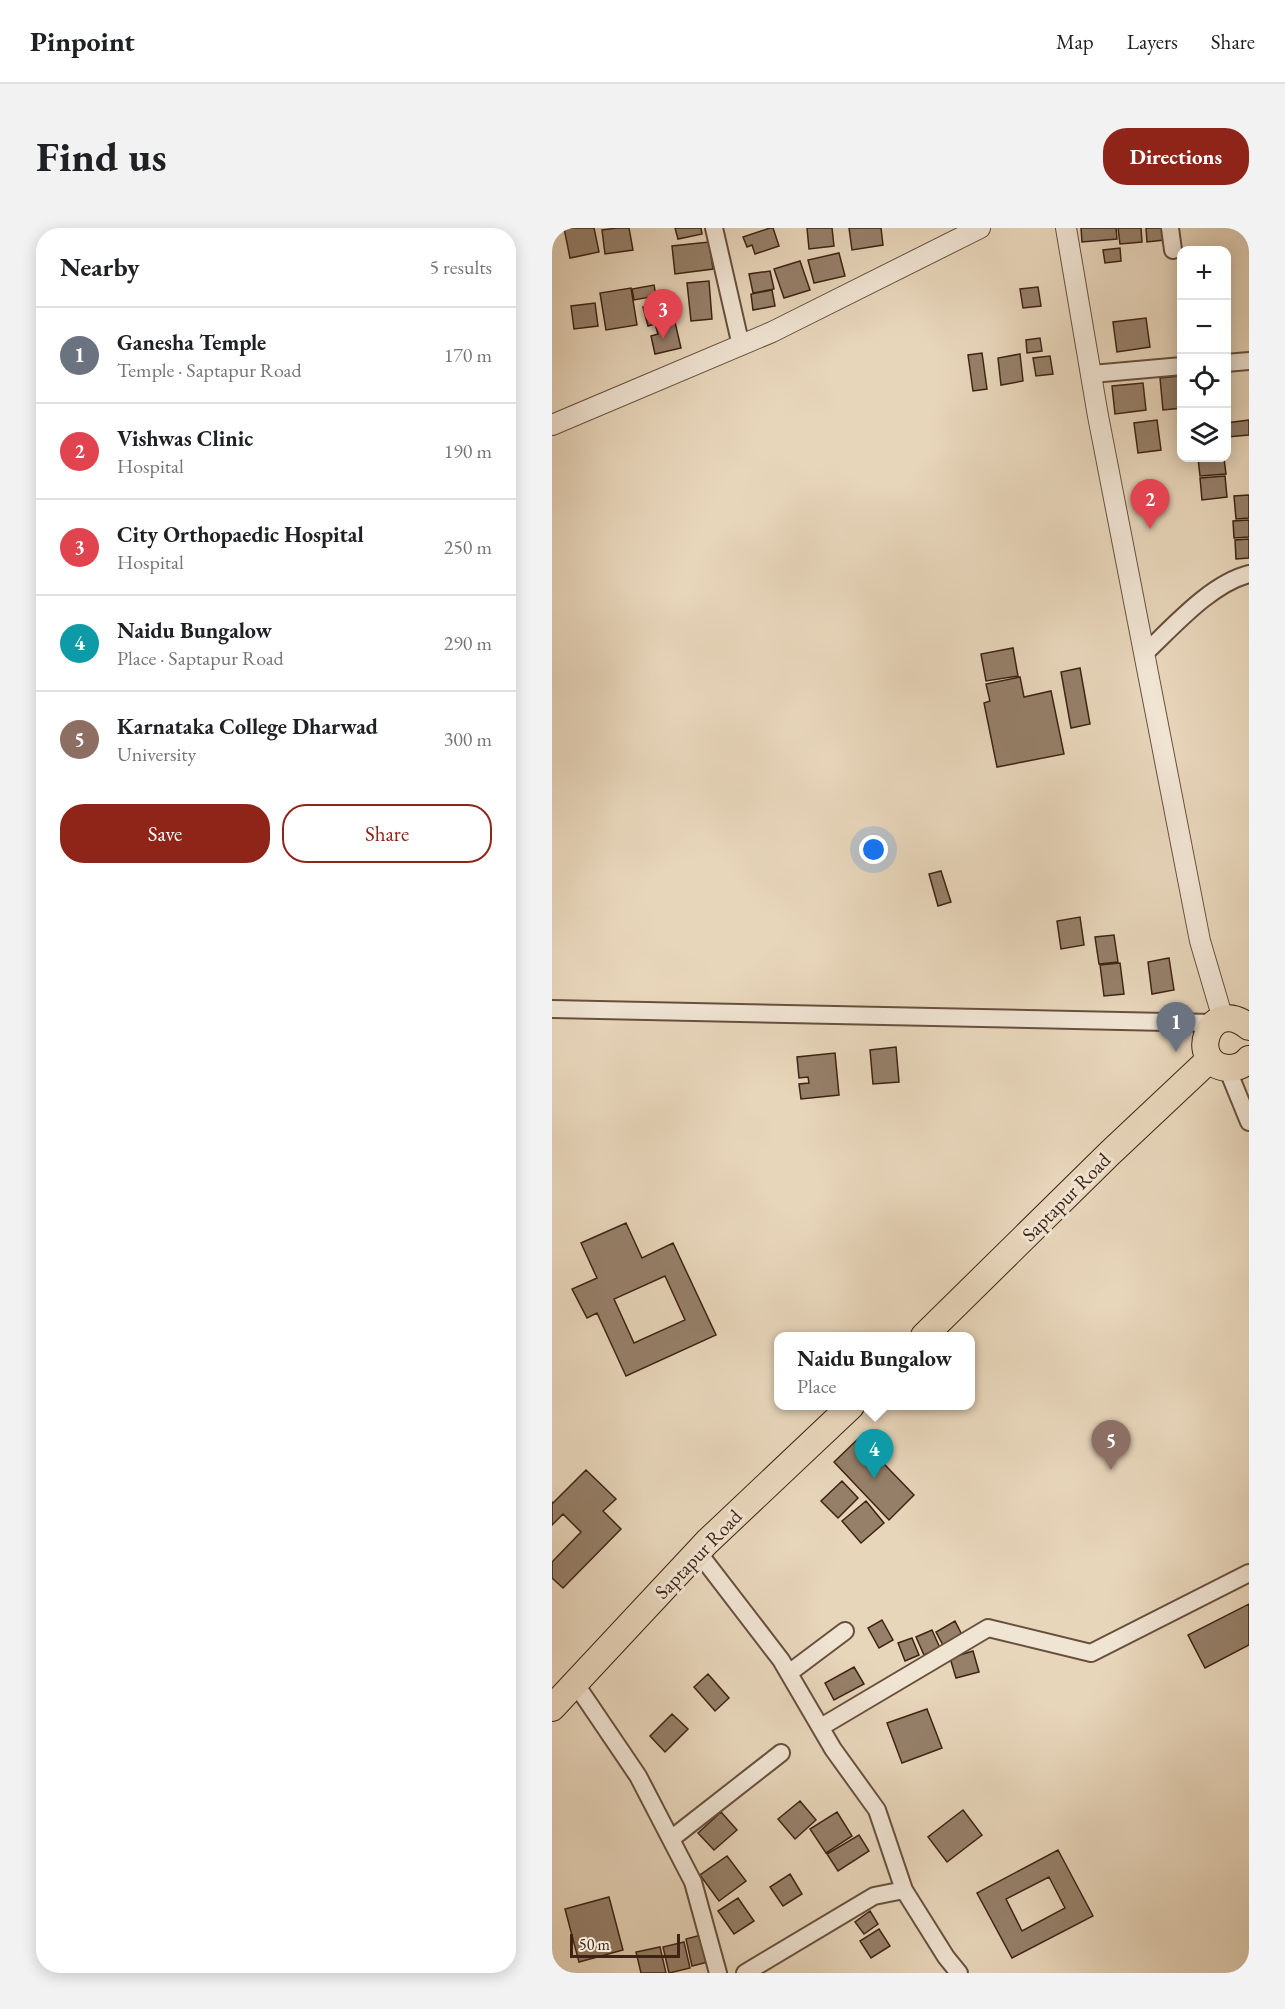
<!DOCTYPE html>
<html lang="en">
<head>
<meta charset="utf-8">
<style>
	:root { --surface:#fff; --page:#f2f2f2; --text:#202124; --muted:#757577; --line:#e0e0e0; --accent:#8f2418 }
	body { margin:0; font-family:"EB Garamond",serif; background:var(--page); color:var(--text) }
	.controls { position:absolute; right:18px; top:18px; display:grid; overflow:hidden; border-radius:12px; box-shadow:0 3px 15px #0003 }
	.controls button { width:54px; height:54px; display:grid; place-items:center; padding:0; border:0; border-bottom:2px solid var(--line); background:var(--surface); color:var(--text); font:30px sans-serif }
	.scale { position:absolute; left:18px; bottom:15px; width:110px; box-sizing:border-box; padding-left:6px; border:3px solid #3e2313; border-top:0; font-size:16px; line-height:21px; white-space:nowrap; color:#3e2313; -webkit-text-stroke:4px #f0e4d3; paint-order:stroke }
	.you { position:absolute; left:322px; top:622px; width:21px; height:21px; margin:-15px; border:4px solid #fff; border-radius:50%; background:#1a73e8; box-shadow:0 0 0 9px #1a73e833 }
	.badge { display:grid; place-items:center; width:39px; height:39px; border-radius:50%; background:var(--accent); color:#fff; font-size:20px; font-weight:700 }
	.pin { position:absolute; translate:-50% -50px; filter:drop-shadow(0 2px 3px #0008) }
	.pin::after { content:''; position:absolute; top:32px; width:21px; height:18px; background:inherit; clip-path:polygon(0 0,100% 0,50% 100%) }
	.popup { position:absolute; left:222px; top:1104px; width:201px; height:78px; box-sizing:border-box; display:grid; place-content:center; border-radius:12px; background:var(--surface); filter:drop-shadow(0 2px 4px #0005); font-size:20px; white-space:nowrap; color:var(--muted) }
	.popup b { font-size:22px; color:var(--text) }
	.popup::after { content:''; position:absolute; left:50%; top:100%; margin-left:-12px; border:12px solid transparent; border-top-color:var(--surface) }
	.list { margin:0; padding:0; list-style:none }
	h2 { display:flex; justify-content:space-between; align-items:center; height:78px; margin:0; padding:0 24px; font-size:26px }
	h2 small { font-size:20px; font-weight:400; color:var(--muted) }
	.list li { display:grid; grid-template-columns:39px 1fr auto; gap:18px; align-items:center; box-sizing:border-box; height:96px; padding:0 24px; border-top:2px solid var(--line) }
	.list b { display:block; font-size:22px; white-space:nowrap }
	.list p { margin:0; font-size:20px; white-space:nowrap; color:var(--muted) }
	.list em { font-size:20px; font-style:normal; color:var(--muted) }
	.actions { display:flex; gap:12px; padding:18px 24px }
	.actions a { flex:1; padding:14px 0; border:2px solid var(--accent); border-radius:24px; text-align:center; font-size:21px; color:var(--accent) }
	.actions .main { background:var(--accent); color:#fff }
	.icon { flex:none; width:33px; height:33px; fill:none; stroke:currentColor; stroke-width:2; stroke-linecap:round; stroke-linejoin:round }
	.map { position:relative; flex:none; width:697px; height:1745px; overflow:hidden; border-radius:24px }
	header { display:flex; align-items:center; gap:36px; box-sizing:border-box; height:84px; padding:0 30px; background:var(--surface); border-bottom:2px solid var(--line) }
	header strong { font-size:28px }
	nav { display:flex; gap:33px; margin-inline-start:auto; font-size:21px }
	.intro { display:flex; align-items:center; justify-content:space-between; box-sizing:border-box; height:144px; padding:0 36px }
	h1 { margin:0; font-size:42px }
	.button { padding:15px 27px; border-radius:24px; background:var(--accent); color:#fff; font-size:21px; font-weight:700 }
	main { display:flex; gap:36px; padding:0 36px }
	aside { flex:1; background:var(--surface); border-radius:24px; box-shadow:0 3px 15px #0003 }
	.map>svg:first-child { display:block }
	.building { fill:#96806a; stroke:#3e2313; stroke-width:1.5; fill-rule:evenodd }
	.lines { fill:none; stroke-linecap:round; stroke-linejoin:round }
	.minor-casing { stroke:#68503d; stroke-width:20 }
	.tertiary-casing { stroke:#68503d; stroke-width:22 }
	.primary-casing { stroke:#3e2313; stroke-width:28 }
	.minor { stroke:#f0e4d3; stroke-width:16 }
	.tertiary { stroke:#f0e4d3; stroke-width:20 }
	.primary { stroke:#e8d6bb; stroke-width:26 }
	.labels { text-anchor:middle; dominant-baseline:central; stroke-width:6; stroke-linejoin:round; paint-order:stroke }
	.street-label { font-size:20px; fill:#3e2313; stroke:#f0e4d3 }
</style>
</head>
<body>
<header>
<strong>Pinpoint</strong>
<nav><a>Map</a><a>Layers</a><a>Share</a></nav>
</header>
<div class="intro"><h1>Find us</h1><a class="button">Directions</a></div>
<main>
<aside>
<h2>Nearby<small>5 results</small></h2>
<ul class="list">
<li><span class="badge" style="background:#6b7280">1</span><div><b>Ganesha Temple</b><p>Temple · Saptapur Road</p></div><em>170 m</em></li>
<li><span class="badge" style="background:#e0444e">2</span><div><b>Vishwas Clinic</b><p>Hospital</p></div><em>190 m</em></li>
<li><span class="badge" style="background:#e0444e">3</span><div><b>City Orthopaedic Hospital</b><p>Hospital</p></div><em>250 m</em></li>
<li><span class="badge" style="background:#0f9aa8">4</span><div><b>Naidu Bungalow</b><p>Place · Saptapur Road</p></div><em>290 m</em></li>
<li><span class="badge" style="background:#8d6e63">5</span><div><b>Karnataka College Dharwad</b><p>University</p></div><em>300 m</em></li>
</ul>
<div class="actions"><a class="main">Save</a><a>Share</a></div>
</aside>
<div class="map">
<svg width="697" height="1745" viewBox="0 0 697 1745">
	<rect width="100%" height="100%" fill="#e8d6bb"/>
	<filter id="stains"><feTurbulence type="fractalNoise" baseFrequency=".00333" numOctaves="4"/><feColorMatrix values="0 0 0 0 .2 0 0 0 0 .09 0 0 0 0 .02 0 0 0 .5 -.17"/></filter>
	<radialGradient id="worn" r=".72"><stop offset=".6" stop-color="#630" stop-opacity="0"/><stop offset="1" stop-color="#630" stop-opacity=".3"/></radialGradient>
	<!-- building -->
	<path class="building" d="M12,0H42L47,24L18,30Z
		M65,0H77L81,22L53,26L50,2Z
		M123,0H149L150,6L126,11Z
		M218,0H221L227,18L203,26L200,17L195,19L191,9Z
		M255,0H280L282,18L257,21Z
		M297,0H329L331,17L300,22Z
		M529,0H564L565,11L530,14Z
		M566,0H589L590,14L568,16Z
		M594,0H610L612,12L595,14Z
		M157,14L161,41L123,46L120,18Z
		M568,20L569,33L553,35L551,22Z
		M287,25L293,48L262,55L256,32Z
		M248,33L258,62L232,70L222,41Z
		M218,43L222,61L201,65L197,46Z
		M157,53L160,91L139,93L135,55Z
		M102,57L104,68L82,72L80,61Z
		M486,59L489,78L471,80L468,61Z
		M79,60L85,97L54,102L48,65Z
		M220,62L223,78L201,82L199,66Z
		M118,73L129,120L103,126L99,108L106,106L103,96L96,98L91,79Z
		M43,75L46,98L22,101L19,78Z
		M594,90L598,119L565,124L561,94Z
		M488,110L490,123L475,125L474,112Z
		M430,125L435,161L421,163L416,127Z
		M468,126L471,153L449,157L446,130Z
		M498,128L501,146L484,148L481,130Z
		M627,148L630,180L611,182L608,150Z
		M591,155L594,182L563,186L560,158Z
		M605,192L609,222L586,225L582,195Z
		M697,192V207L675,209L674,195Z
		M646,230H672L674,246L648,248Z
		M673,248L675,269L650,272L648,250Z
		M697,267V290L684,291L682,268Z
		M697,292V309L682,310L681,293Z
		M697,311V330L684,331L683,312Z
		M461,420L466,448L434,453L429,426Z
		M528,440L538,496L519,500L509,444Z
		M468,449L472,469L499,463L512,526L445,539L432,475L438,473L434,456Z
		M389,643L399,674L386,678L377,646Z
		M528,689L532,717L509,721L505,693Z
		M562,707L566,734L547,736L543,709Z
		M617,730L622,762L600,766L596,734Z
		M568,735L572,766L552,768L548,737Z
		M344,819L347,854L321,856L318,822Z
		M283,825L287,867L249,871L247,856L257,855L256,849L247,850L245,829Z
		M74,995L90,1030L121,1015L164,1107L74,1148L45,1085L35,1090L20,1061L45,1050L29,1015ZM113,1048L133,1092L82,1115L62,1071Z
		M307,1210L362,1267L337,1292L282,1234Z
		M34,1242L64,1271L51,1283L69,1301L11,1360L0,1350V1334L29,1304L11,1286L0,1297V1274L1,1275Z
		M290,1253L306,1270L286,1290L269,1273Z
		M314,1273L332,1295L309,1315L290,1293Z
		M697,1376V1417L653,1440L636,1407Z
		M330,1392L341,1412L327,1420L316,1400Z
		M403,1393L411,1409L392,1419L384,1404Z
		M380,1402L388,1420L372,1427L364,1409Z
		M360,1410L367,1427L353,1433L346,1415Z
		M421,1423L427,1444L404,1450L398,1430Z
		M302,1439L312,1456L282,1472L273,1455Z
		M156,1446L177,1470L163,1483L142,1459Z
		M375,1481L390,1520L350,1535L335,1495Z
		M120,1486L136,1501L113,1524L98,1508Z
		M248,1573L264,1592L243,1611L226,1591Z
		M411,1582L430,1607L395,1634L376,1609Z
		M169,1584L185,1602L162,1622L146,1605Z
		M285,1584L300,1608L274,1625L258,1601Z
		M307,1607L317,1623L286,1643L275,1626Z
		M506,1622L541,1688L460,1730L425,1665ZM497,1649L513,1680L470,1703L454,1671Z
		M175,1628L194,1653L167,1673L148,1647Z
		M238,1646L250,1666L231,1678L218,1659Z
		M57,1669L71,1722L27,1734L13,1681Z
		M186,1670L202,1693L182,1706L166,1683Z
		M318,1683L326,1696L312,1706L303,1694Z
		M327,1701L338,1718L319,1730L308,1713Z
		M153,1706L160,1733L140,1738L134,1711Z
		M132,1714L138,1740L117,1745L111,1719Z
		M108,1719L114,1745H89L84,1724Z"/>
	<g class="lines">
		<!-- minor casing -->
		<g class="minor-casing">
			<path id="minor" d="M162,0L189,118
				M618,0L621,22
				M674,135L697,133
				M540,146L630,138
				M592,426C621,399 658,356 697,346
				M0,781L662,795
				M675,840L697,894
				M146,1324L229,1432L281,1521L325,1582L352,1662L394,1729L407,1745
				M237,1445L293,1403
				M23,1455L86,1548L141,1654L166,1745
				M269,1499L436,1400L539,1425L697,1345
				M119,1611L229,1525
				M193,1745L322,1668L352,1662"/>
		</g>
		<!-- tertiary casing -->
		<g class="tertiary-casing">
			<path id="tertiary" d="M514,0L546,188L648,713L671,791
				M0,197L220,104L428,0"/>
		</g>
		<!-- primary casing -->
		<g class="primary-casing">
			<path id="primary" d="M697,799C656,766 634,837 676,840C685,840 692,837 697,831
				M372,1108L558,925L658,831
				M0,1480L155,1314L299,1178"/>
		</g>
		<!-- minor -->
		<use href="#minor" class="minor"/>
		<!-- tertiary -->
		<use href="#tertiary" class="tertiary"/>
		<!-- primary -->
		<use href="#primary" class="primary"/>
	</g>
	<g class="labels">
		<!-- street labels -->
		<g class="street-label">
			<text transform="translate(514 969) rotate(-45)">Saptapur Road</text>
			<text transform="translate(146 1326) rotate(-46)">Saptapur Road</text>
		</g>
	</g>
	<rect width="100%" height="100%" filter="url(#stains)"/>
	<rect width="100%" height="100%" fill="url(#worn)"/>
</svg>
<div class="controls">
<button>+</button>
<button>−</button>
<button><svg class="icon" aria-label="locate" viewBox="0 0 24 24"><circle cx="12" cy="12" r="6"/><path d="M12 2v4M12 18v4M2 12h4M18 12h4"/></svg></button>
<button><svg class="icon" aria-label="layers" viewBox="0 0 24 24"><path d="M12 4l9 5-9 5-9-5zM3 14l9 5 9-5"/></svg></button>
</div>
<div class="scale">50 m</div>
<div class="you"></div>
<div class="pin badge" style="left:624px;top:824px;background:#6b7280">1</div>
<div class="pin badge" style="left:598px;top:301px;background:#e0444e">2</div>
<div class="pin badge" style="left:111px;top:111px;background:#e0444e">3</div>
<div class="pin badge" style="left:322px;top:1251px;background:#0f9aa8">4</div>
<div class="popup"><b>Naidu Bungalow</b>Place</div>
<div class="pin badge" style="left:559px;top:1242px;background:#8d6e63">5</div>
</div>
</main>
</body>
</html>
